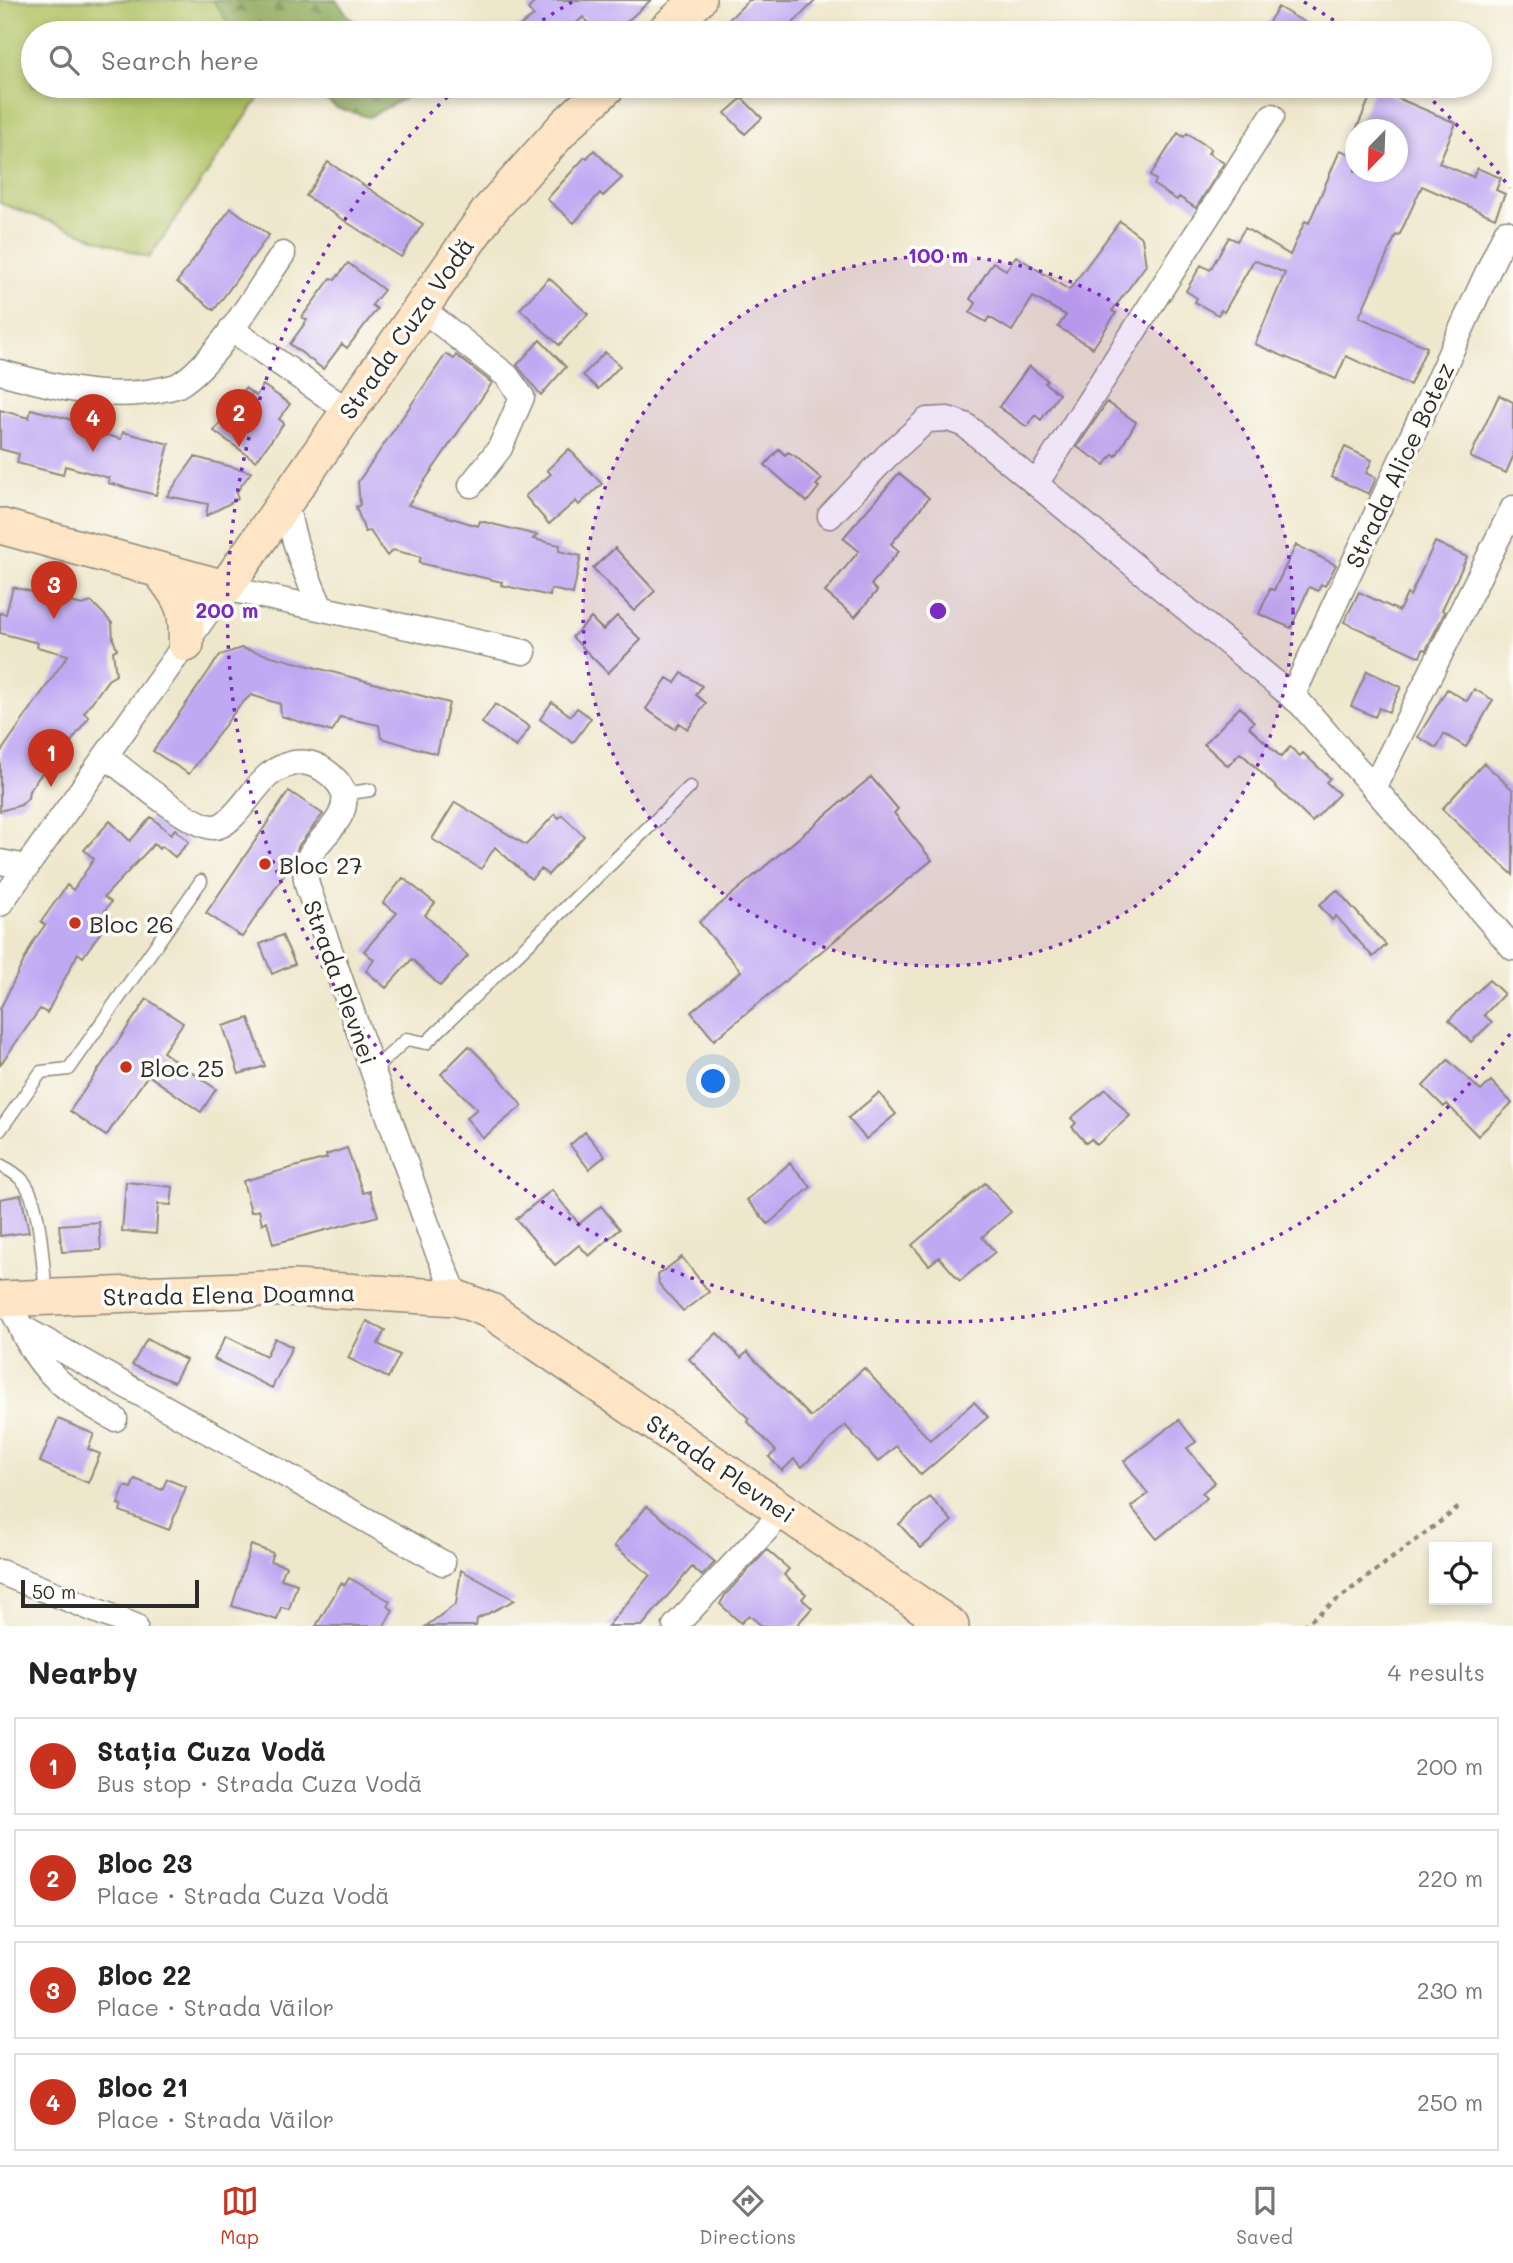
<!DOCTYPE html>
<html lang="en">
<head>
<meta charset="utf-8">
<style>
	:root { --surface:#fff; --page:#f2f2f2; --text:#222; --muted:#767676; --line:#e0e0e0; --accent:#c8321e }
	body { margin:0; font-family:Mali,sans-serif; background:var(--page); color:var(--text) }
	.controls { position:absolute; right:21px; bottom:21px; display:grid; overflow:hidden; border-radius:0px; box-shadow:0 4px 10px #0003 }
	.controls button { width:63px; height:63px; display:grid; place-items:center; padding:0; border:0; border-bottom:2px solid var(--line); background:var(--surface); color:var(--text); font:35px sans-serif }
	.compass { position:absolute; left:1345px; top:119px; width:63px; height:63px; border-radius:50%; background:var(--surface); box-shadow:0 4px 10px #0003; rotate:203deg }
	.scale { position:absolute; left:21px; bottom:18px; width:178px; box-sizing:border-box; padding-left:7px; border:4px solid #2b2b2b; border-top:0; font-size:19px; line-height:24px; white-space:nowrap; color:#2b2b2b; -webkit-text-stroke:5px #fdfcf7; paint-order:stroke }
	.you { position:absolute; left:714px; top:1082px; width:24px; height:24px; margin:-18px; border:5px solid #fff; border-radius:50%; background:#1a73e8; box-shadow:0 0 0 10px #1a73e833 }
	.badge { display:grid; place-items:center; width:46px; height:46px; border-radius:50%; background:var(--accent); color:#fff; font-size:23px; font-weight:700 }
	.pin { position:absolute; translate:-50% -58px; filter:drop-shadow(0 2px 4px #0008) }
	.pin::after { content:''; position:absolute; top:37px; width:24px; height:21px; background:inherit; clip-path:polygon(0 0,100% 0,50% 100%) }
	.list { margin:0; padding:0; list-style:none }
	h2 { display:flex; justify-content:space-between; align-items:center; height:91px; margin:0; padding:0 28px; font-size:30px }
	h2 small { font-size:23px; font-weight:400; color:var(--muted) }
	.list li { display:grid; grid-template-columns:46px 1fr auto; gap:21px; align-items:center; box-sizing:border-box; height:98px; margin:0 14px 14px; padding:0 14px; border:2px solid var(--line); border-radius:0px }
	.list b { display:block; font-size:26px; white-space:nowrap }
	.list p { margin:0; font-size:23px; white-space:nowrap; color:var(--muted) }
	.list em { font-size:23px; font-style:normal; color:var(--muted) }
	.icon { flex:none; width:38px; height:38px; fill:none; stroke:currentColor; stroke-width:2; stroke-linecap:round; stroke-linejoin:round }
	.map { position:relative; flex:none; width:1513px; height:1626px; overflow:hidden }
	.search { position:absolute; background:var(--surface); box-shadow:0 4px 10px #0003; left:21px; right:21px; top:21px; height:77px; display:flex; align-items:center; gap:18px; box-sizing:border-box; padding:0 24px; border-radius:38px; color:var(--muted); font-size:26px }
	.sheet { height:539px; background:var(--surface) }
	nav { display:flex; justify-content:space-around; align-items:center; box-sizing:border-box; height:98px; border-top:2px solid var(--line); background:var(--surface); font-size:19px; color:var(--muted) }
	nav a { display:grid; justify-items:center; gap:4px }
	nav .on { color:var(--accent) }
	.map>svg:first-child { display:block }
	.green { fill:#b0c265; stroke:#6e7648; stroke-width:2 }
	.forest { fill:url(#forest-firs); stroke:#5c6a42; stroke-width:2 }
	.building { fill:#c0a9f3 }
	.lines { fill:none; stroke-linecap:round; stroke-linejoin:round }
	.lane-casing { stroke:#8d897c; stroke-width:15 }
	.street-casing { stroke:#8d897c; stroke-width:27 }
	.secondary-casing { stroke:#8d897c; stroke-width:38 }
	.path { stroke:#8d897c; stroke-width:4.5; stroke-dasharray:5 5; stroke-linecap:butt }
	.lane { stroke:#fff; stroke-width:12 }
	.street { stroke:#fff; stroke-width:24 }
	.secondary { stroke:#fde5c5; stroke-width:35 }
	.ring { fill:none; stroke:#7b2cbf; stroke-width:3.5; stroke-dasharray:3.5 7 }
	.poi-dot { fill:#c8321e; stroke:#fdfcf7; stroke-width:2.5 }
	.labels { text-anchor:middle; dominant-baseline:central; stroke-width:7; stroke-linejoin:round; paint-order:stroke }
	.street-label { font-size:24px; fill:#2b2b2b; stroke:#fdfcf7 }
	.poi-label { font-size:24px; fill:#2b2b2b; stroke:#fdfcf7; text-anchor:start }
	.centre { fill:#7b2cbf; stroke:#fdfcf7; stroke-width:3.5 }
	.ring-label { font-size:21px; text-anchor:middle; font-weight:bold; fill:#7b2cbf; stroke:#fdfcf7; stroke-width:7; stroke-linejoin:round; paint-order:stroke }
</style>
</head>
<body>
<div class="map">
<svg width="1513" height="1626" viewBox="0 0 1513 1626">
	<defs>
		<pattern id="forest-firs" width="22" height="20" patternUnits="userSpaceOnUse" patternTransform="scale(1.75)"><rect width="22" height="20" fill="#8ca85a"/><path d="M5 1l3.5 6h-7zM16 11l3.5 6h-7z" fill="#73894b"/></pattern>
	</defs>
	<rect width="100%" height="100%" fill="#fdfcf7"/>
	<filter id="ink" filterUnits="userSpaceOnUse"><feTurbulence type="fractalNoise" baseFrequency=".0143" numOctaves="2"/><feDisplacementMap in="SourceGraphic" scale="14" xChannelSelector="R" yChannelSelector="G"/><feConvolveMatrix kernelMatrix="1 2 1 2 8 2 1 2 1" color-interpolation-filters="sRGB"/></filter>
	<filter id="wash" filterUnits="userSpaceOnUse"><feTurbulence type="fractalNoise" baseFrequency=".00686" numOctaves="4" result="noise"/><feDisplacementMap in="SourceGraphic" scale="28" xChannelSelector="R" yChannelSelector="G"/><feGaussianBlur stdDeviation="1.57" result="paint"/><feColorMatrix in="noise" values="0 0 0 0 0 0 0 0 0 0 0 0 0 0 0 0 0 1.4 0 .05"/><feComposite in="paint" operator="in"/></filter>
	<g filter="url(#wash)">
		<rect width="100%" height="100%" fill="#efe7cc"/>
		<!-- green -->
		<path class="green" d="M0,0H316L294,33H33V86H267L149,258L0,203Z"/>
		<!-- forest -->
		<path class="forest" d="M213,0H336L354,23L367,33H238L232,29Z
			M307,86H411V95L369,117L337,108Z"/>
		<g id="blocks">
			<!-- building -->
			<path class="building" d="M537,0H651L614,33H598L583,17L566,33H509L534,16L528,9Z
				M749,0H816L783,33H715Z
				M1278,7L1323,33H1262Z
				M1374,88L1456,123L1439,163L1473,177L1477,168L1501,178L1496,190L1505,194L1495,218L1422,186L1399,236L1396,235L1359,317L1427,347L1410,385L1346,356L1336,379L1255,344L1285,273L1254,260L1224,312L1221,310L1218,315L1195,302L1197,298L1186,291L1201,265L1210,270L1229,237L1237,241L1245,228L1290,255L1305,221L1309,223L1340,150L1355,156V172H1397V130H1356Z
				M742,98L762,118L745,134L725,113Z
				M1178,133L1184,137L1187,133L1211,149L1208,153L1224,163L1196,208L1179,197L1177,200L1154,185L1156,180L1150,176Z
				M594,150L622,178L603,196L600,193L574,223L547,199L585,157L587,158Z
				M328,162L423,224L401,257L306,196Z
				M231,208L269,235L214,310L177,282Z
				M1120,221L1142,238L1146,265L1112,311L1116,313L1093,348L1058,327L1066,315L1033,297L1012,331L989,317L986,322L970,313L976,303L970,299L993,262L1006,270L1016,256L1069,290Z
				M348,263L384,290L372,305L377,309L347,348L342,344L323,369L290,344L307,320L302,317L331,278L335,280Z
				M549,278L588,314L559,345L520,309Z
				M540,340L566,367L541,395L517,365Z
				M605,352L620,366L598,389L583,375Z
				M446,354L454,359L456,355L492,383L408,505L478,526L480,521L537,535L533,539L560,545L559,551L581,556L573,594L551,589L550,596L501,585L502,582L419,563L421,557L393,550L387,556L370,531L365,532L356,507L360,505L358,482Z
				M1029,366L1047,380L1045,383L1059,394L1041,420L1035,415L1027,427L999,407Z
				M263,385L290,404L279,419L284,423L256,461L214,431L245,388L256,396Z
				M1499,395L1513,402V457L1506,473L1470,457Z
				M1107,402L1136,422L1116,456L1113,454L1105,465L1077,447Z
				M31,409L76,421L74,427L121,439L123,432L169,444L156,495L108,483L109,478L65,466L63,475L17,463L19,454L0,449V410L29,418Z
				M1345,447L1372,460L1366,473L1376,478L1369,494L1331,477Z
				M569,449L602,484L579,505L576,501L549,524L525,496L551,474L547,470Z
				M779,449L785,455L788,452L795,456L822,479L816,485L819,487L807,502L765,465Z
				M195,457L251,472L236,493L238,499L206,516L208,504L167,496Z
				M899,473L929,498L891,544L899,551L871,585L877,591L855,617L825,592L859,551L843,538Z
				M1435,542L1467,557L1442,610L1445,612L1426,650L1423,649L1420,657L1344,622L1359,592L1399,611L1407,594L1410,596Z
				M1296,545L1336,565L1325,586L1321,584L1318,591L1309,587L1291,628L1259,614L1270,589L1274,590Z
				M615,548L655,591L634,611L593,568Z
				M13,587L82,605L92,602L112,623L113,639L117,649L113,651L116,675L108,680L84,713L89,717L62,754L58,751L29,791L28,798L21,805L0,811V753L68,655L37,647L38,643L0,633V613L6,614Z
				M617,616L641,640L608,673L572,637L591,618L603,630Z
				M241,648L449,703L437,754L381,738L379,725L340,717L332,732L281,716L280,704L251,695L239,706L189,774L153,751L220,655Z
				M1367,671L1401,687L1389,712L1379,708L1375,717L1351,706Z
				M682,673L702,686L696,695L706,703L688,729L679,723L675,729L646,709L667,678L675,683Z
				M1447,689L1467,701L1474,689L1493,700L1466,747L1444,734L1437,748L1418,737Z
				M552,702L571,716L577,708L591,718L573,743L540,719Z
				M495,704L530,727L516,747L482,723Z
				M1240,707L1254,722L1249,727L1281,757L1290,747L1300,756L1303,753L1330,778L1326,782L1339,794L1312,822L1243,755L1240,753L1228,766L1204,744Z
				M1484,763L1513,790V875L1442,809Z
				M871,777L898,809L894,813L932,860L714,1040L691,1012L741,971L699,922Z
				M289,791L323,814L299,845L291,865L242,937L206,913Z
				M455,802L526,845L555,814L559,818L562,815L584,836L548,875L541,869L531,879L495,847L481,869L432,839Z
				M151,817L171,834L175,829L189,842L175,857L162,846L159,849L154,844L104,897L111,902L104,912L111,917L83,957L78,953L47,1013L40,1009L0,1065V1009L33,942L45,925L41,922L67,885L73,890L94,859L84,850L110,821L130,841Z
				M403,878L435,903L425,915L468,956L440,986L412,959L386,988L366,971L374,960L364,951L397,913L383,903Z
				M1337,890L1386,945L1373,957L1336,916L1332,920L1319,905Z
				M282,935L295,964L272,974L260,944Z
				M1489,980L1504,994L1484,1015L1492,1022L1471,1042L1449,1020Z
				M147,999L183,1023L163,1052L216,1089L201,1112L148,1075L106,1136L70,1111Z
				M249,1018L265,1066L239,1074L223,1026Z
				M469,1046L496,1073L522,1106L483,1138L466,1118L477,1109L441,1074Z
				M1448,1060L1481,1091L1491,1081L1512,1103L1478,1136L1447,1104L1444,1107L1423,1086Z
				M1106,1089L1130,1116L1097,1145L1091,1139L1086,1143L1072,1127L1076,1123L1071,1118Z
				M879,1093L896,1114L866,1139L848,1118Z
				M585,1132L605,1156L589,1169L570,1145Z
				M347,1148L363,1193L370,1191L378,1216L273,1244L267,1221L262,1224L259,1210L251,1212L243,1181L327,1158L326,1155Z
				M790,1163L811,1187L768,1224L747,1200Z
				M126,1182L173,1187L171,1205L158,1204L156,1234L122,1231Z
				M985,1183L1011,1212L982,1237L995,1252L960,1281L939,1257L929,1265L912,1245Z
				M552,1190L579,1224L601,1206L620,1229L589,1256L579,1245L555,1265L516,1219Z
				M21,1195L29,1232L0,1236V1199Z
				M99,1222L101,1250L62,1252L59,1225Z
				M682,1257L709,1292L683,1311L659,1284L658,1275Z
				M367,1321L385,1330L378,1344L400,1355L388,1378L348,1358Z
				M717,1333L741,1358L747,1352L811,1417L864,1368L930,1440L974,1402L988,1417L921,1475L896,1446L878,1462L845,1425L802,1467L794,1459L782,1471L769,1457L776,1451L747,1421L749,1419L689,1359Z
				M226,1336L266,1356L275,1338L292,1347L272,1388L214,1359Z
				M147,1339L186,1360L174,1382L132,1365Z
				M58,1419L94,1434L88,1449L100,1454L88,1483L40,1462Z
				M1179,1420L1196,1442L1187,1448L1215,1482L1202,1493L1207,1498L1157,1539L1131,1507L1148,1494L1124,1461Z
				M135,1479L162,1490L167,1479L186,1487L169,1530L120,1511L122,1505L118,1504L125,1486L131,1488Z
				M930,1497L952,1521L921,1548L899,1524Z
				M647,1506L715,1562L702,1576L692,1567L642,1626H608L650,1575L614,1546Z
				M251,1545L273,1553L270,1561L286,1566L281,1579L297,1584L289,1609L281,1607L277,1620L232,1606Z
				M767,1550L789,1569L784,1575L806,1594L802,1599L812,1608L796,1626H762L749,1615L741,1623L720,1604L725,1595Z
				M461,1570L515,1600L477,1619L476,1626H426L456,1604Z
				M349,1578L390,1601L387,1606L393,1610L384,1626H316L341,1583L345,1585Z"/>
		</g>
	</g>
	<g filter="url(#ink)">
		<use href="#blocks" fill-opacity="0" stroke="#8d897c" stroke-width="2"/>
		<g class="lines">
			<!-- lane casing -->
			<g class="lane-casing">
				<path id="lane" d="M344,794L370,790
					M372,1071L407,1039L426,1043L690,787
					M0,1130L41,1072L69,1069L201,881
					M0,1165C8,1169 17,1174 23,1181C41,1201 43,1268 46,1296"/>
			</g>
			<!-- street casing -->
			<g class="street-casing">
				<path id="street" d="M421,308L507,376L522,397L500,448L471,485
					M231,329L348,411
					M0,372C51,386 106,401 159,390C166,388 174,388 180,384C216,362 258,290 283,254
					M1036,484L1272,116
					M286,499C291,539 305,572 321,608
					M830,516L887,456L927,420L948,419L965,425L1301,704L1513,948
					M1292,697L1506,232
					M107,757C128,773 189,826 213,827C233,828 254,785 270,774C278,768 285,765 294,763C304,761 316,764 324,770C332,775 342,785 344,794C349,822 315,838 307,862C304,871 306,880 308,888L433,1241L457,1298
					M1372,786L1379,777L1513,508
					M0,862L27,867
					M0,904L225,588L524,652
					M6,1298L21,1327L443,1563
					M21,1328C42,1376 71,1393 115,1419
					M0,1572L135,1626
					M675,1626L784,1511"/>
			</g>
			<!-- secondary casing -->
			<g class="secondary-casing">
				<path id="secondary" d="M663,33L698,0
					M0,526L225,588L489,211L566,125L608,86
					M159,570C181,598 188,607 186,644
					M0,1299L295,1288L457,1298L491,1311L951,1626"/>
			</g>
			<!-- path -->
			<path class="path" d="M1303,1626L1462,1505"/>
			<!-- lane -->
			<use href="#lane" class="lane"/>
			<!-- street -->
			<use href="#street" class="street"/>
			<!-- secondary -->
			<use href="#secondary" class="secondary"/>
		</g>
	</g>
	<!-- distance rings -->
	<circle cx="938" cy="611" r="355" fill="#7b2cbf" fill-opacity=".12"/>
	<g class="ring">
		<circle cx="938" cy="611" r="355"/>
		<path d="M1510 1034A711 711 0 1 1 458 87M525 32A711 711 0 0 1 572 2M1304 2A711 711 0 0 1 1351 32M1418 87A711 711 0 0 1 1510 188"/>
	</g>
	<!-- markers -->
	<g class="poi-dot">
		<circle cx="265" cy="864" r="7"/>
		<circle cx="75" cy="923" r="7"/>
		<circle cx="126" cy="1067" r="7"/>
	</g>
	<g class="labels">
		<!-- street labels -->
		<g class="street-label">
			<text transform="translate(406 328) rotate(-55)">Strada Cuza Vodă</text>
			<text transform="translate(1399 465) rotate(-65)">Strada Alice Botez</text>
			<text transform="translate(341 982) rotate(70)">Strada Plevnei</text>
			<text transform="translate(229 1294) rotate(-1)">Strada Elena Doamna</text>
			<text transform="translate(721 1468) rotate(34)">Strada Plevnei</text>
		</g>
		<!-- poi labels -->
		<g class="poi-label">
			<text x="279" y="864">Bloc 27</text>
			<text x="89" y="923">Bloc 26</text>
			<text x="140" y="1067">Bloc 25</text>
		</g>
	</g>
	<circle cx="938" cy="611" r="10" class="centre"/>
	<g class="ring-label">
		<text x="938" y="263">100 m</text>
		<text x="227" y="618">200 m</text>
	</g>
</svg>
<div class="controls">
<button><svg class="icon" aria-label="locate" viewBox="0 0 24 24"><circle cx="12" cy="12" r="6"/><path d="M12 2v4M12 18v4M2 12h4M18 12h4"/></svg></button>
</div>
<svg class="compass" viewBox="-18 -18 36 36"><path d="M0-13l5 13h-10z" fill="#e53935"/><path d="M0 13l5-13h-10z" fill="#767676"/></svg>
<div class="scale">50 m</div>
<div class="you"></div>
<div class="pin badge" style="left:51px;top:787px">1</div>
<div class="pin badge" style="left:239px;top:447px">2</div>
<div class="pin badge" style="left:54px;top:619px">3</div>
<div class="pin badge" style="left:93px;top:452px">4</div>
<div class="search"><svg class="icon" aria-label="search" viewBox="0 0 24 24"><circle cx="10" cy="10" r="6"/><path d="M15 15l6 6"/></svg>Search here</div>
</div>
<section class="sheet">
<h2>Nearby<small>4 results</small></h2>
<ul class="list">
<li><span class="badge">1</span><div><b>Stația Cuza Vodă</b><p>Bus stop · Strada Cuza Vodă</p></div><em>200 m</em></li>
<li><span class="badge">2</span><div><b>Bloc 23</b><p>Place · Strada Cuza Vodă</p></div><em>220 m</em></li>
<li><span class="badge">3</span><div><b>Bloc 22</b><p>Place · Strada Văilor</p></div><em>230 m</em></li>
<li><span class="badge">4</span><div><b>Bloc 21</b><p>Place · Strada Văilor</p></div><em>250 m</em></li>
</ul>
</section>
<nav>
<a class="on"><svg class="icon" aria-label="map" viewBox="0 0 24 24"><path d="M3 6l6-2 6 2 6-2v14l-6 2-6-2-6 2zM9 4v14M15 6v14"/></svg>Map</a>
<a><svg class="icon" aria-label="directions" viewBox="0 0 24 24"><path d="M12 3l9 9-9 9-9-9zM9 14v-3h6M13 9l2 2-2 2"/></svg>Directions</a>
<a><svg class="icon" aria-label="saved" viewBox="0 0 24 24"><path d="M7 4h10v16l-5-4-5 4z"/></svg>Saved</a>
</nav>
</body>
</html>
